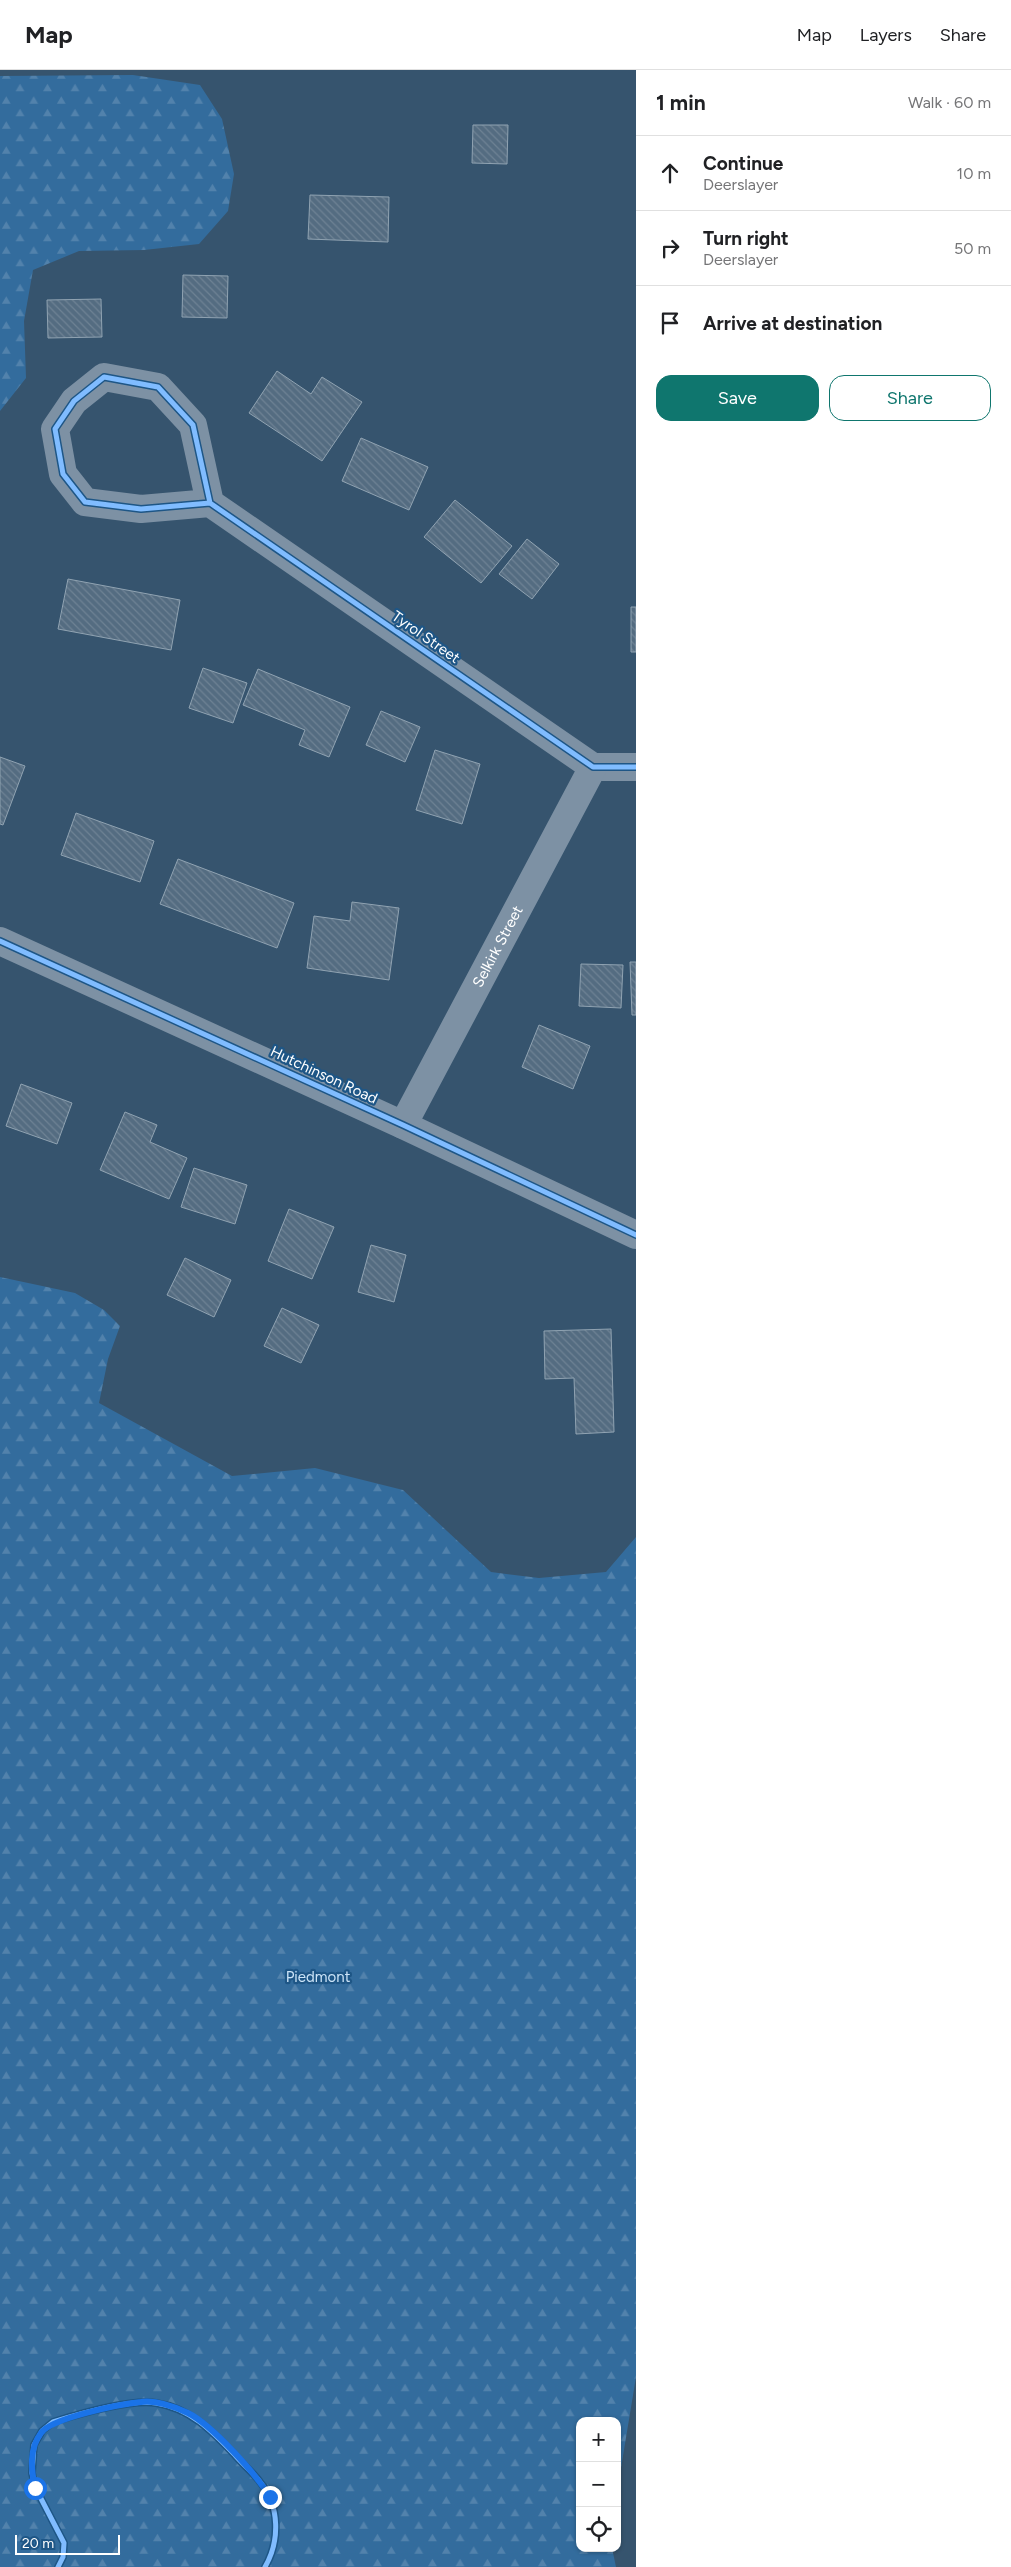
<!DOCTYPE html>
<html lang="en">
<head>
<meta charset="utf-8">
<style>
	:root { --surface:#fff; --page:#f6f6f6; --text:#202124; --muted:#757577; --line:#e0e0e0; --accent:#0f766e }
	body { margin:0; font-family:Figtree,sans-serif; background:var(--page); color:var(--text) }
	.controls { position:absolute; right:15px; bottom:15px; display:grid; overflow:hidden; border-radius:10px; box-shadow:0 1px 4px #0004 }
	.controls button { width:45px; height:45px; display:grid; place-items:center; padding:0; border:0; border-bottom:1px solid var(--line); background:var(--surface); color:var(--text); font:25px sans-serif }
	.scale { position:absolute; left:15px; bottom:12px; width:105px; box-sizing:border-box; padding-left:5px; border:2px solid #fff; border-top:0; font-size:14px; line-height:18px; white-space:nowrap; color:#fff; -webkit-text-stroke:4px #1e5686; paint-order:stroke }
	.stop { position:absolute; width:15px; height:15px; margin:-11px; border:4px solid #1a73e8; border-radius:50%; background:#fff }
	.stop.end { background:#1a73e8; border-color:#fff; box-shadow:0 1px 5px #0008 }
	.list { margin:0; padding:0; list-style:none }
	h2 { display:flex; justify-content:space-between; align-items:center; height:65px; margin:0; padding:0 20px; font-size:21px }
	h2 small { font-size:16px; font-weight:400; color:var(--muted) }
	.list li { display:grid; grid-template-columns:32px 1fr auto; gap:15px; align-items:center; box-sizing:border-box; height:75px; padding:0 20px; border-top:1px solid var(--line) }
	.list b { display:block; font-size:19px; white-space:nowrap }
	.list p { margin:0; font-size:16px; white-space:nowrap; color:var(--muted) }
	.list em { font-size:16px; font-style:normal; color:var(--muted) }
	.actions { display:flex; gap:10px; padding:15px 20px }
	.actions a { flex:1; padding:11px 0; border:1px solid var(--accent); border-radius:15px; text-align:center; font-size:18px; color:var(--accent) }
	.actions .main { background:var(--accent); color:#fff }
	.icon { flex:none; width:28px; height:28px; fill:none; stroke:currentColor; stroke-width:2; stroke-linecap:round; stroke-linejoin:round }
	.map { position:relative; flex:none; width:636px; height:2497px; overflow:hidden }
	header { display:flex; align-items:center; gap:30px; box-sizing:border-box; height:70px; padding:0 25px; background:var(--surface); border-bottom:1px solid var(--line) }
	header strong { font-size:24px }
	nav { display:flex; gap:28px; margin-inline-start:auto; font-size:18px }
	main { display:flex }
	aside { flex:1; background:var(--surface) }
	.map>svg:first-child { display:block }
	.forest { fill:url(#forest-firs) }
	.building { fill:url(#building-back-hatch); stroke:#90a3b2 }
	.lines { fill:none; stroke-linecap:round; stroke-linejoin:round }
	.minor { stroke:#7d91a4; stroke-width:28 }
	.cycleway-casing { stroke:#1e5686; stroke-width:8 }
	.cycleway { stroke:#80bcff; stroke-width:5 }
	.route { stroke:#1a73e8; stroke-width:6 }
	.labels { text-anchor:middle; dominant-baseline:central; stroke-width:4.5; stroke-linejoin:round; paint-order:stroke }
	.street-label { font-size:15px; fill:#fff; stroke:#1e5686 }
	.park-label { font-size:15px; fill:#cce4f8; stroke:#1e5686 }
</style>
</head>
<body>
<header>
<strong>Map</strong>
<nav><a>Map</a><a>Layers</a><a>Share</a></nav>
</header>
<main>
<div class="map">
<svg width="636" height="2497" viewBox="0 0 636 2497">
	<defs>
		<pattern id="forest-firs" width="22" height="20" patternUnits="userSpaceOnUse" patternTransform="scale(1.25)"><rect width="22" height="20" fill="#336c9d"/><path d="M5 1l3.5 6h-7zM16 11l3.5 6h-7z" fill="#5282ac"/></pattern>
		<pattern id="building-back-hatch" width="6" height="6" patternUnits="userSpaceOnUse" patternTransform="scale(1.25)"><rect width="6" height="6" fill="#546c81"/><path d="M-1 5l2 2M0 0l6 6M5-1l2 2" fill="none" stroke="#6e8294"/></pattern>
	</defs>
	<rect width="100%" height="100%" fill="#36546e"/>
	<!-- forest -->
	<path class="forest" d="M133,5L200,15L222,49L234,104L228,141L199,174L144,180L79,181L33,200L24,251L26,308L0,341V6Z
		M0,1207L75,1223L104,1240L120,1256L108,1289L99,1333L232,1406L315,1398L403,1420L491,1502L539,1508L606,1502L636,1467V2307L617,2422V2351H580V2478H612L616,2497H0Z"/>
	<!-- building -->
	<path class="building" d="M473,55H508L507,94L472,93Z
		M310,125L389,127L388,172L308,169Z
		M183,205L228,206L227,248L182,247Z
		M101,229L102,267L48,268L47,230Z
		M277,301L311,324L322,307L362,332L322,391L249,343Z
		M361,368L428,397L409,440L342,411Z
		M455,430L512,476L481,513L424,467Z
		M527,469L559,494L532,529L499,504Z
		M68,509L180,530L171,580L58,559Z
		M631,537H636V582H631Z
		M203,598L247,613L233,653L189,638Z
		M258,599L350,637L329,687L299,675L305,660L243,635Z
		M381,641L420,657L405,692L366,675Z
		M435,680L480,694L462,754L416,740Z
		M0,687L25,696L3,755L0,754Z
		M76,743L154,771L140,812L61,785Z
		M178,789L294,833L277,878L160,834Z
		M352,832L399,838L389,910L307,898L314,846L350,851Z
		M630,892H636V945H632Z
		M581,894L623,895L621,938L579,936Z
		M539,955L590,976L573,1019L522,997Z
		M21,1014L72,1033L57,1074L6,1056Z
		M125,1042L157,1055L150,1072L187,1088L169,1129L100,1100Z
		M194,1098L247,1115L235,1154L181,1137Z
		M289,1139L334,1157L312,1209L268,1191Z
		M371,1175L406,1185L394,1232L358,1222Z
		M185,1188L231,1210L214,1247L167,1225Z
		M282,1238L319,1255L301,1293L264,1276Z
		M611,1259L614,1362L576,1364L574,1308L545,1309L544,1261Z"/>
	<g class="lines">
		<!-- minor -->
		<g class="minor">
			<path d="M210,433L193,355L158,317L104,307L74,331L55,359L63,404L85,432L141,439L210,433L593,697H636"/>
			<path d="M0,871L403,1055L636,1165"/>
			<path id="s1" d="M403,1055L593,697"/>
		</g>
		<!-- cycleway casing -->
		<g class="cycleway-casing">
			<path id="cycleway" d="M210,433L193,355L158,317L104,307L74,331L55,359L63,404L85,432L141,439L210,433L593,697H636
				M0,871L403,1055L636,1165
				M58,2497L63,2487L64,2473L35,2417L32,2403L34,2375L42,2361L53,2352C79,2344 130,2329 156,2333C190,2338 212,2361 234,2384C242,2394 253,2402 260,2412C280,2436 280,2471 265,2497"/>
		</g>
		<!-- cycleway -->
		<use href="#cycleway" class="cycleway"/>
	</g>
	<g class="lines">
		<!-- route -->
		<path class="route" d="M35,2418C31,2399 29,2379 41,2363C51,2348 121,2334 141,2332C155,2330 175,2337 188,2343C212,2355 256,2404 270,2427"/>
	</g>
	<g class="labels">
		<!-- street labels -->
		<g class="street-label">
			<text transform="translate(426 567) rotate(35)">Tyrol Street</text>
			<text stroke="none"><textPath href="#s1" startOffset="202">Selkirk Street</textPath></text>
			<text transform="translate(324 1005) rotate(25)">Hutchinson Road</text>
		</g>
		<!-- park labels -->
		<g class="park-label">
			<text x="318" y="1907">Piedmont</text>
		</g>
	</g>
</svg>
<div class="controls">
<button>+</button>
<button>−</button>
<button><svg class="icon" aria-label="locate" viewBox="0 0 24 24"><circle cx="12" cy="12" r="6"/><path d="M12 2v4M12 18v4M2 12h4M18 12h4"/></svg></button>
</div>
<div class="scale">20 m</div>
<div class="stop" style="left:35px;top:2418px"></div>
<div class="stop end" style="left:270px;top:2427px"></div>
</div>
<aside>
<h2>1 min<small>Walk · 60 m</small></h2>
<ul class="list">
<li><svg class="icon" aria-label="ahead" viewBox="0 0 24 24"><path d="M12 20V5M6 11l6-6 6 6"/></svg><div><b>Continue</b><p>Deerslayer</p></div><em>10 m</em></li>
<li><svg class="icon" aria-label="right" viewBox="0 0 24 24"><path d="M7 20v-9h11M14 6l5 5-5 5"/></svg><div><b>Turn right</b><p>Deerslayer</p></div><em>50 m</em></li>
<li><svg class="icon" aria-label="arrive" viewBox="0 0 24 24"><path d="M6 21V4h12l-3 4 3 4H6"/></svg><div><b>Arrive at destination</b></div></li>
</ul>
<div class="actions"><a class="main">Save</a><a>Share</a></div>
</aside>
</main>
</body>
</html>
